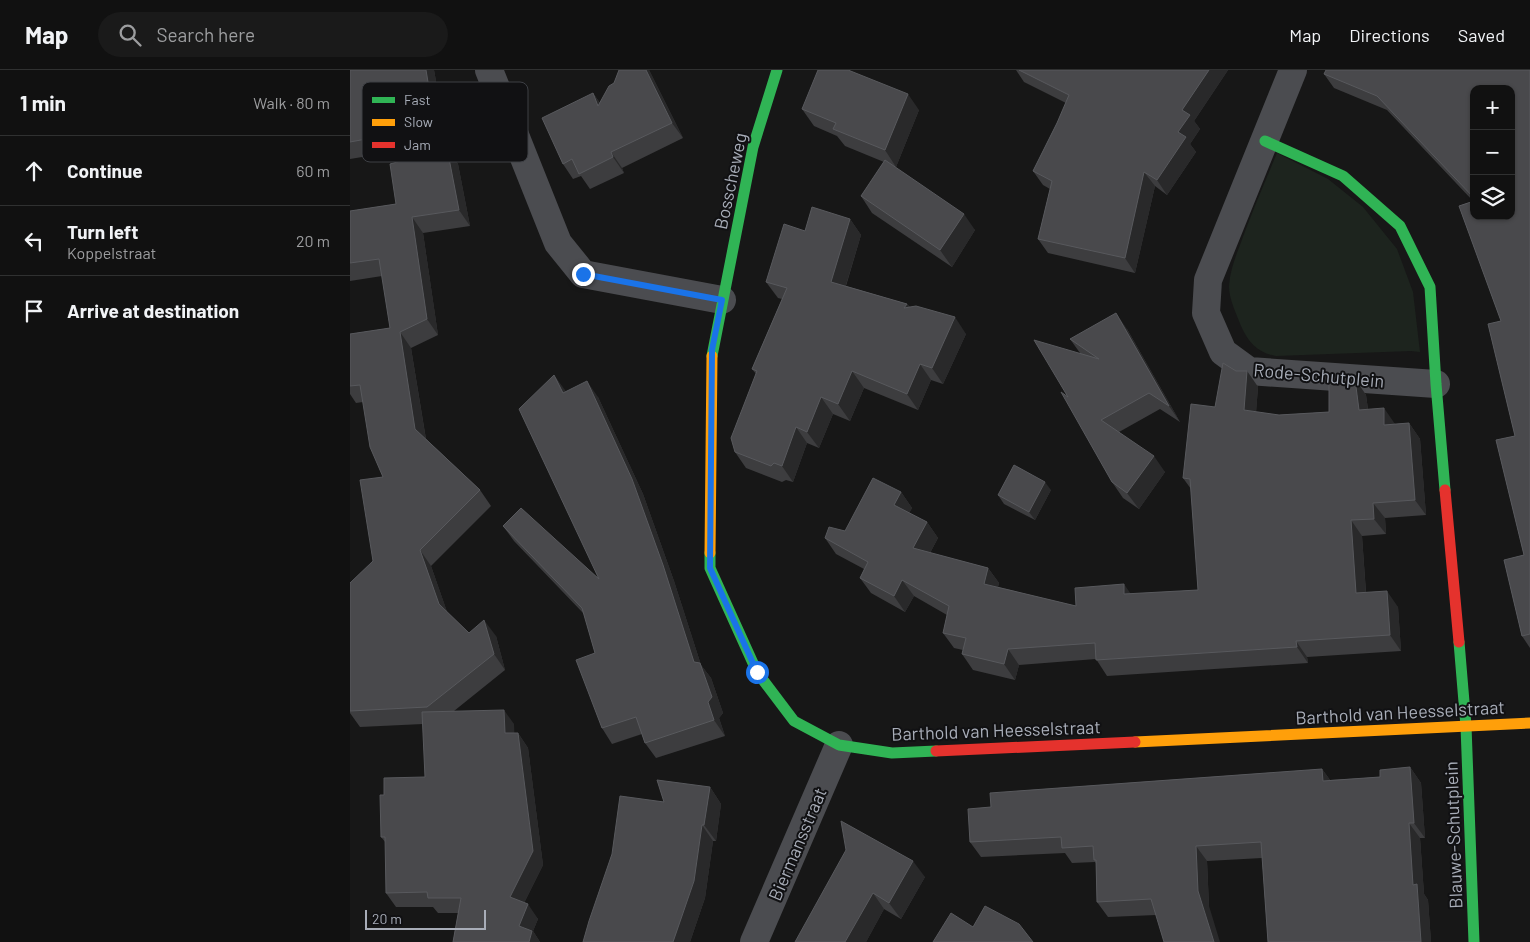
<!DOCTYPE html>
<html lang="en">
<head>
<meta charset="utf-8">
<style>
	:root { --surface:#111; --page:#1a1a1a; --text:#f1f3f6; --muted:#9c9d9f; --line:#303131 }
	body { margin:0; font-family:Barlow,sans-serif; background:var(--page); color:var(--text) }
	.controls { position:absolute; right:15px; top:15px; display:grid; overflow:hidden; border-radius:10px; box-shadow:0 1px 4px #0004 }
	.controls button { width:45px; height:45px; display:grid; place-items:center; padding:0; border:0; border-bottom:1px solid var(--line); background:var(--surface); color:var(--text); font:25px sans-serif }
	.scale { position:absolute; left:15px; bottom:12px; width:121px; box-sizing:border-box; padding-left:5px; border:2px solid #a8adb8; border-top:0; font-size:14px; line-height:18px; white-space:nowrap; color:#a8adb8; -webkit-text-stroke:4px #111113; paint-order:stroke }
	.stop { position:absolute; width:15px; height:15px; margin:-11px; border:4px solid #1a73e8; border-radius:50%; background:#fff }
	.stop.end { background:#1a73e8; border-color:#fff; box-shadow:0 1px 5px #0008 }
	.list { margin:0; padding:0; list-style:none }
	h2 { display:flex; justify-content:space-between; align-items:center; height:65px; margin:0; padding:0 20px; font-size:21px }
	h2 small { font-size:16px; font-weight:400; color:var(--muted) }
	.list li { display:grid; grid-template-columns:32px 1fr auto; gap:15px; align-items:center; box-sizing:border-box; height:70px; padding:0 20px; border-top:1px solid var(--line) }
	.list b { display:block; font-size:19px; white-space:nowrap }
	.list p { margin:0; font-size:16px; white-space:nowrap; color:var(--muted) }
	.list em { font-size:16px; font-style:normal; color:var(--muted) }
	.icon { flex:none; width:28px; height:28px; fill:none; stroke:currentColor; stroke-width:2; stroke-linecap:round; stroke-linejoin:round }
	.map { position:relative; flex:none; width:1180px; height:872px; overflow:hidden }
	header { display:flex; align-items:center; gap:30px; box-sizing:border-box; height:70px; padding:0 25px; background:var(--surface); border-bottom:1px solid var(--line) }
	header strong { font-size:24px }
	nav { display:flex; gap:28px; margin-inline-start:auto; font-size:18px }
	.search { width:350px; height:45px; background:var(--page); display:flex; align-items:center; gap:12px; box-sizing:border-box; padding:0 18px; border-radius:28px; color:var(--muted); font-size:19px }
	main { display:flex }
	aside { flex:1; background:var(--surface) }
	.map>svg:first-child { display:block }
	.green { fill:#1d241e }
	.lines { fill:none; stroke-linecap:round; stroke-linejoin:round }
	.street { stroke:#4b4c50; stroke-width:28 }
	.fast { stroke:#30b455; stroke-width:11 }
	.slow { stroke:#ff9f0a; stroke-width:11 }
	.jam { stroke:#e5322d; stroke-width:11 }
	.wall { fill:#3d3d3f; fill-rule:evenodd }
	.shaded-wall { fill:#29292a }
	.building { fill:#49494c; stroke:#58595d }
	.route { stroke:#1a73e8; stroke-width:6 }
	.labels { text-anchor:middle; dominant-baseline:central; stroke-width:4; stroke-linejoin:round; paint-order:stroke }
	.street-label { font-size:18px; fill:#a8adb8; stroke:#111113 }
	.key { fill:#111113; stroke:#3e4045; stroke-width:1 }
	.key-label { font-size:14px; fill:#a8adb8 }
</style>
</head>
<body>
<header>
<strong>Map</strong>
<div class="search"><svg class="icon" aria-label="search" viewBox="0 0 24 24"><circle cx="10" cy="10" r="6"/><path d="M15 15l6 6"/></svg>Search here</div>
<nav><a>Map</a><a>Directions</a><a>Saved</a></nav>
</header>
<main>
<aside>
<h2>1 min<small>Walk · 80 m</small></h2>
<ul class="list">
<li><svg class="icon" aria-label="ahead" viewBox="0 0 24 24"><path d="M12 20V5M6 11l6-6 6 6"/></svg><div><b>Continue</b></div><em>60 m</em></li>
<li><svg class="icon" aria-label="left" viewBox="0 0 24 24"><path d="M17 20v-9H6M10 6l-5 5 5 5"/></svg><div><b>Turn left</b><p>Koppelstraat</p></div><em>20 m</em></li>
<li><svg class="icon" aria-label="arrive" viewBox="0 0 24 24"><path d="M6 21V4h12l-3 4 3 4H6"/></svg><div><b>Arrive at destination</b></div></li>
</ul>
</aside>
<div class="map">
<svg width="1180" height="872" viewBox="0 0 1180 872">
	<rect width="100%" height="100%" fill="#171717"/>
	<!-- green -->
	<path class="green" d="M927,83L978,109L1013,137L1047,179L1063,222L1070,282L1061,281L926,286C908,283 898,272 891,256C886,243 879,229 879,216C880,201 885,188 890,175C901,144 914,114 927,83Z"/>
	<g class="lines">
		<!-- street -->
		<path class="street" d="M139,0L208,173L233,204L372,230
			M943,0L858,210L856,243L873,282L899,301L1086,314
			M404,872L489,675"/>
		<!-- fast -->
		<path class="fast" d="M915,71L993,106L1050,156L1080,217L1086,314L1095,420
			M362,286L403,77L427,0
			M360,483V498L407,602L444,651L489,675L542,683L586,681
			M1109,572L1116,656L1124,872"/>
		<!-- slow -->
		<path class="slow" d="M360,483L362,286
			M785,672L1180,653"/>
		<!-- jam -->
		<path class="jam" d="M1095,420L1109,572
			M586,681L785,672"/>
	</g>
	<!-- wall -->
	<path class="wall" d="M0,0H84L89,28L41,37L49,81L0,89Z
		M269,0H299L333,68L272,98L274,103L240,119L231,106L223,109L213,94L243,23L250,33L264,13Z
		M666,0H878L844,51L850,59L840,74L846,82L817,125L805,116L785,203L698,183L688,169L700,119L693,115L683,101L707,53L716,33L674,12Z
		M976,0H1180V578L1172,566L1154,490L1174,485L1146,370L1165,366L1138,254L1151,251L1109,136L1123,131L1037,40L984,18L974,4ZM1124,19H1161V146H1124Z
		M452,39L569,40L546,97L543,96L625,160L602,197L522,143L511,126L534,92L495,76L487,66L464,56Z
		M97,78L108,94L120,156L73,163L88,265L61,278L76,369L130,420L141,436L81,496L97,542L119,563L146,566L155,600L104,641L164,654V663H168L178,678L193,795L174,833L188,849L183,861L190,872H103L108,843H88L83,837H46L36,823V773L31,767L34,725L75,707L73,654L10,657L0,643V513L23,491L33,407L13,332L6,333L0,324V264L40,258L32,206L0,211V141L46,134Z
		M500,149L511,165L496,216L557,234L560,237L616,264L593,314L581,310L568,340L514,318L500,351L483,344L469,378L457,373L443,412L436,410L432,412L396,398L385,382L406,304L402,299L432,229L428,228L416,212L455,161Z
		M777,259L830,352L810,339L769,362L815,402L789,439L773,428L762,412L718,327L730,283L720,269Z
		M886,301H897L908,317L906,342L929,345L979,342L1005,309L1016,325L1018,339L1045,354L1059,353L1070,369L1076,445L1035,448L1036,464L1012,466L1016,522L1048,537L1051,581L957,587L958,593L757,606L746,589L669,595L665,610L623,600L612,584L613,580L604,578L593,563L597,545L564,526L555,542L521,523L510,508L514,499L486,484L475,468L495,461L551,422L562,438L559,443L577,452L588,468L580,483L638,498L649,513L648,517L726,536L781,524L848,520L841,419L833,408L865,337Z
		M204,305L215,322L248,327L293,424L324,511L351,595L361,608L373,643L369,648L375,666L306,688L295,673L292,664L262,674L252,658L245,583L234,544L164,471L153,456L249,509Z
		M701,420L685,450L654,434L648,425Z
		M1060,697L1071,713L1075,768H1070L1074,824L1078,830L1081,872H918L912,788L857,791L859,836L806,845L758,847L747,832L746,793L745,792L722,793L715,783L631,787L620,772L641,737L972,699L980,710L1030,707Z
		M360,717L371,734L366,771H363L355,828L340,872H233L314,732Z
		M496,780L575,807L551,849L534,839L516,872Z"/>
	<!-- shaded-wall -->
	<path class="shaded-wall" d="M76,0H84L89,28L78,12Z
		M296,0H299L333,68L322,53Z
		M859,0H878L844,51L850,59L840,74L846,82L817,125L807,110L828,62L832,40Z
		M30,21L41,37L49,81L38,65Z
		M243,23L254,39L248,36Z
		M558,24L569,40L546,97L535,80Z
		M97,78L108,94L120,156L109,140Z
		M261,82L272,98L274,103L263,87Z
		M794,102L805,116L785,203L775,188Z
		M614,144L625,160L602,197L590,180Z
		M62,147L73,163L88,265L77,249Z
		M500,149L511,165L492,228L481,212Z
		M557,234L568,250L554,238Z
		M766,243L777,259L830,352L819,336Z
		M605,247L616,264L593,314L582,298Z
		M50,262L61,278L77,376L65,359Z
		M570,294L581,310L568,340L557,324Z
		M502,301L514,318L500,351L488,334Z
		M897,301L908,317L905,356L894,340Z
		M204,305L215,320L224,339L213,323Z
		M1005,309L1016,325L1020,355L1009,340Z
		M237,311L248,327L293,424L324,511L351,595L361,608L373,643L369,648L375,666L364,650L344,592Z
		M471,327L483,344L469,378L457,362Z
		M1034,338L1045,354V371L1034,355Z
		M1059,353L1070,369L1076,445L1065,430Z
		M446,357L457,373L443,412L432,396Z
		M804,386L815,402L789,439L777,423Z
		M695,412L701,420L685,450L679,442Z
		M551,422L562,438L555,451L544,435Z
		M1023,433L1035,448L1036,464L1024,449Z
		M1001,450L1012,466L1017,539L1006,523Z
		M577,452L588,468L574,494L563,478Z
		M70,480L81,496L100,550L89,534Z
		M638,498L649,513L645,530L634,514Z
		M552,510L564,526L555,542L544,526Z
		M774,514L785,530L774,524Z
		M1037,521L1048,537L1051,581L1040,565Z
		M134,550L146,566L155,600L144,584Z
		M946,571L957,587L958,593L947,577Z
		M658,579L669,595L665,610L654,594Z
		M154,640L164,654L165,677L155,663Z
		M168,663L178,678L193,795L170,841L160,827Z
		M1060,697L1071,713L1075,768L1064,753Z
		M972,699L983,714L973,711Z
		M360,717L371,734L366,771L354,755Z
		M1059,753L1070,768L1074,824L1078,830L1081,872H1071L1063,815Z
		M352,755L363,771L355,828L340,872H323Z
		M846,776L857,791L859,836L870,872H864L848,821Z
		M563,791L575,807L551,849L539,833Z
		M523,823L534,839L516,872H495Z
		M178,834L188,849L183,861L190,872H179L169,856Z"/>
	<!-- building -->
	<path class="building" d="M0,0H76L78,12L30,21L38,65L0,72Z
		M269,0H296L322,53L261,82L263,87L229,104L222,89L213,94L192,48L243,23L248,36L259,16L264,13Z
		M468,0H498L558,24L535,80L483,59L486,53L452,39Z
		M669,0H859L832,40L840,45L828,62L836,67L807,110L794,102L775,188L688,169L702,111L683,101L707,53L719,25Z
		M976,0H1180V564L1172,566L1154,490L1174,485L1146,370L1165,366L1138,254L1151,251L1109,136L1124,131V146H1161V19H1124V128L1027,26L974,4Z
		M97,78L109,140L62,147L77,249L50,262L65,359L130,420L70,480L89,534L119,563L134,550L144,584L77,637L0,641V513L23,491L10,410L33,407L20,377L10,315L0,316V264L40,258L29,189L0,193V141L46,134L40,94Z
		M535,90L614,144L590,180L511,126Z
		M462,137L500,149L481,212L557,234L554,238L566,236L605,247L582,298L570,294L557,324L502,301L488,334L471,327L457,362L446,357L432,396L424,393L421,396L385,382L381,368L407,301L402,299L437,218L416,212L434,154L455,161Z
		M766,243L819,336L799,323L751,350L804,386L777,423L762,412L711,322L718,327L684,270L749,289L720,269Z
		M873,293L886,301H897L894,340L929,345L979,342V307L1005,309L1009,340L1034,338V355L1059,353L1065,430L1023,433L1024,449L1001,450L1006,523L1037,521L1040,565L946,571L947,577L746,590L745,573L658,579L654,594L612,584L616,568L593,563L599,536L552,510L544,526L510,508L518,492L475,468L479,457L495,461L523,408L551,422L544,435L577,452L563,478L638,498L634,514L726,536L725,518L774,514V524L848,520L840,409L833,408L841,334L865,337Z
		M204,305L213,323L237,311L282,409L313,495L344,592L350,593L362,627L358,632L364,650L295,673L286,647L252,658L226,590L245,583L232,538L153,456L171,438L249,509L169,339Z
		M664,395L695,412L679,442L648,425Z
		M154,640L155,663H168L183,781L160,827L178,834L169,856L182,861L179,872H103L111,828H78L77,822L36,823L35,767H31L30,725H34V708L75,707L72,642Z
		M1060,697L1064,753H1059L1063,815L1067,814L1071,872H918L911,772L846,776L848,821L864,872H814L801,829L747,832L746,790H744L743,776L712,778L711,767L620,772L618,739L641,737L640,723L972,699L973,711L1030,707V700Z
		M307,710L360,717L354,755H352L344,811L323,872H233L239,851L262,784L270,726L314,732Z
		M491,751L563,791L539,833L523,823L495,872H445L496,780Z
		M635,836L669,854L683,872H583L601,843L623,857Z"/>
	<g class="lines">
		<!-- route -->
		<path class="route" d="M233,204L372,230L362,280L360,498L407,602"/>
	</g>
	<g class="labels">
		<!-- street labels -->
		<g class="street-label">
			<text transform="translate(380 111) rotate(-78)">Bosscheweg</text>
			<text transform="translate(969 305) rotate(5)">Rode-Schutplein</text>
			<text transform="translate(1050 642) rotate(-3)">Barthold van Heesselstraat</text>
			<text transform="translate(646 660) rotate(-2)">Barthold van Heesselstraat</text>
			<text transform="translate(1103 765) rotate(-92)">Blauwe-Schutplein</text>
			<text transform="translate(447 774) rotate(-67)">Biermansstraat</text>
		</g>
	</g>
	<!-- legend -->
	<rect x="12" y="12" width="166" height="80" rx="8" class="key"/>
	<rect x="22" y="27" width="23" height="6" fill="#30b455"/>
	<rect x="22" y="49" width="23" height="7" fill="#ff9f0a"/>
	<rect x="22" y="72" width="23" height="6" fill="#e5322d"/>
	<g class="key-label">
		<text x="54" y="35">Fast</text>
		<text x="54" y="57">Slow</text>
		<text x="54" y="80">Jam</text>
	</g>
</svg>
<div class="controls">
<button>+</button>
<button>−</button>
<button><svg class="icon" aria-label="layers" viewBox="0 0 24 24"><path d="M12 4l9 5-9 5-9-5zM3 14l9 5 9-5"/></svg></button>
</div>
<div class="scale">20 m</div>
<div class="stop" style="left:407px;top:602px"></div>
<div class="stop end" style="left:233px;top:204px"></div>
</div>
</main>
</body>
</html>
